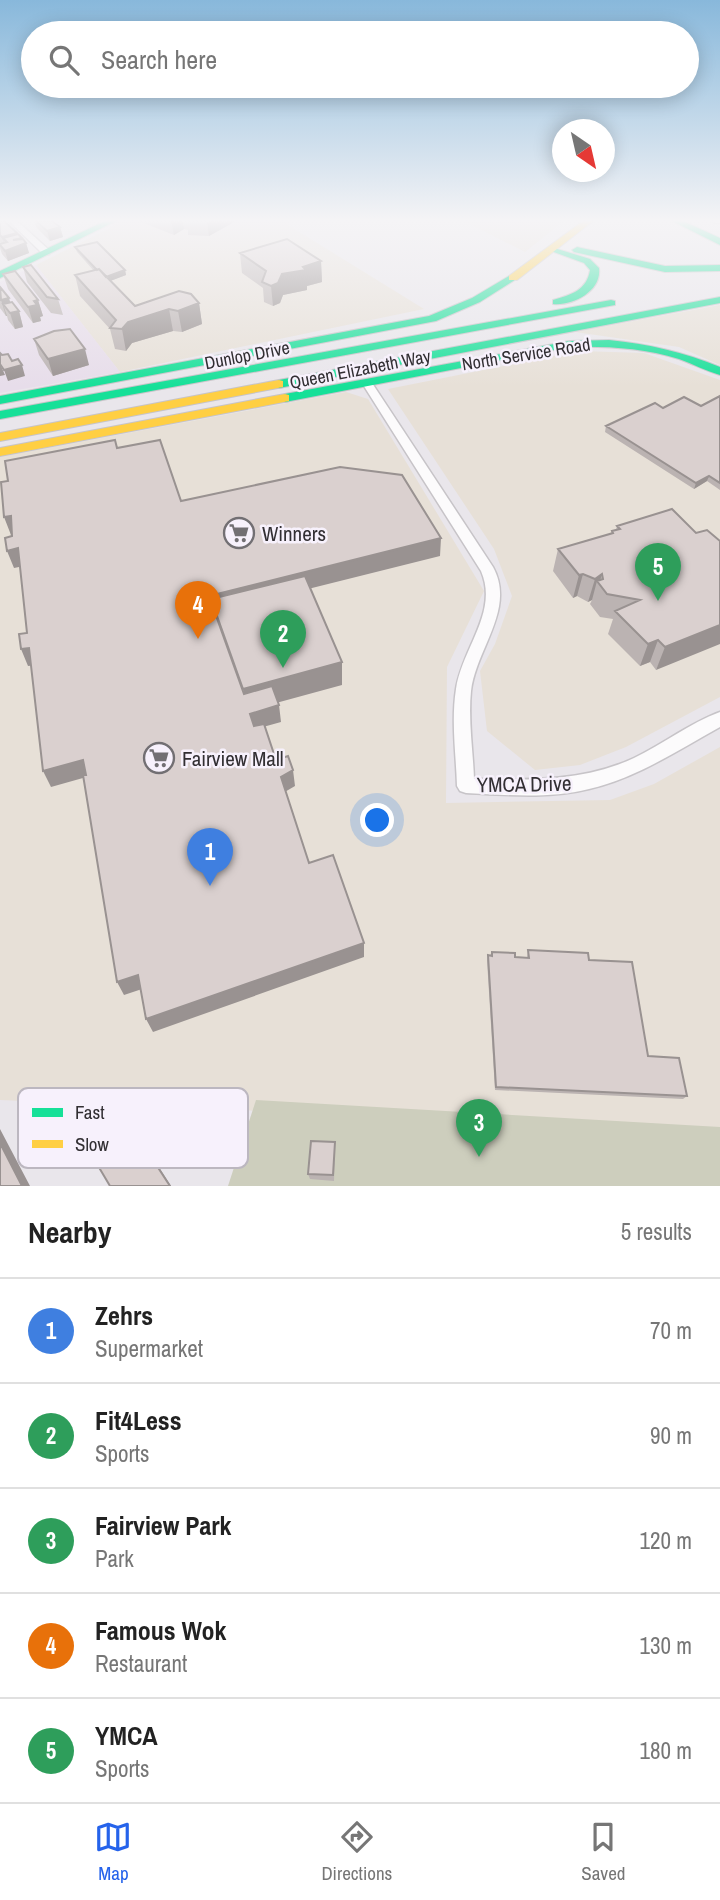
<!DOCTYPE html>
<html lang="en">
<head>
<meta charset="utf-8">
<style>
	:root { --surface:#fff; --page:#f6f6f6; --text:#222; --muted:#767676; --line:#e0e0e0; --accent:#2563eb }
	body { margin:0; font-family:"Archivo Narrow",sans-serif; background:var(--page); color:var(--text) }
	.compass { position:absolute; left:552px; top:119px; width:63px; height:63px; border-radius:50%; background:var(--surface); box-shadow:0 4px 18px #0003; rotate:146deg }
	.you { position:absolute; left:378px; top:821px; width:24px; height:24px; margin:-18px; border:5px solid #fff; border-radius:50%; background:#1a73e8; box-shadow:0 0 0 10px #1a73e833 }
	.badge { display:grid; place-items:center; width:46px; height:46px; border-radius:50%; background:var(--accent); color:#fff; font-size:23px; font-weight:700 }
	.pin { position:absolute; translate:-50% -58px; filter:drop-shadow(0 2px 4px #0008) }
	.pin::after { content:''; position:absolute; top:37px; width:24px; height:21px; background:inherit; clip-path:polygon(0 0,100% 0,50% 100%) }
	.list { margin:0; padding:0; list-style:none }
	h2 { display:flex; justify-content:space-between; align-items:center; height:91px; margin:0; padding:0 28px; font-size:30px }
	h2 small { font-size:23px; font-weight:400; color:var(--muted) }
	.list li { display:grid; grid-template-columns:46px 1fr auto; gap:21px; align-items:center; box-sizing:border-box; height:105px; padding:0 28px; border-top:2px solid var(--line) }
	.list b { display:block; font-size:26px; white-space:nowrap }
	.list p { margin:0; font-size:23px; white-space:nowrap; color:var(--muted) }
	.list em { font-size:23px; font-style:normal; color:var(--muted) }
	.icon { flex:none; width:38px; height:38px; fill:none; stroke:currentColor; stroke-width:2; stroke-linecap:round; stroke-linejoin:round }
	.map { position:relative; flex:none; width:720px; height:1186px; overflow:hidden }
	.search { position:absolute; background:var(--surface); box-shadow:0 4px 18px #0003; left:21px; right:21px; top:21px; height:77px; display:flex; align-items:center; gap:18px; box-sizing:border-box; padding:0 24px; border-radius:38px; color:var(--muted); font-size:26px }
	.sheet { height:616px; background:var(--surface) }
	nav { display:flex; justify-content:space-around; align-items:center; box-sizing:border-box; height:98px; border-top:2px solid var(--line); background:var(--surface); font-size:19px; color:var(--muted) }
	nav a { display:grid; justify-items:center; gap:4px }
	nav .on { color:var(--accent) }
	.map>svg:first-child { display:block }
	.commercial { fill:#e7e0d7 }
	.industrial { fill:#e7ddea }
	.green { fill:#cdcebd }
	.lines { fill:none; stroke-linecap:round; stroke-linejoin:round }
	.street-casing { stroke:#c7c4c8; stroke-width:3 }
	.fast-casing { stroke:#c7c4c8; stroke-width:2 }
	.slow-casing { stroke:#c7c4c8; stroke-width:2 }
	.street { fill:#fcfbfc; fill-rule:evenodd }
	.fast { fill:#16e098; fill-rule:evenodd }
	.slow { fill:#ffcf43; fill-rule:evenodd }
	.wall { fill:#bbb3b2 }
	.shaded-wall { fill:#999291 }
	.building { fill:#dad0cf; stroke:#999291; stroke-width:2 }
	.labels { text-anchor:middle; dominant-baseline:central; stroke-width:5; stroke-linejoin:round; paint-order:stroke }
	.far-street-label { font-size:18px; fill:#322f33; stroke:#f7f1fc }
	.poi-label { font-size:21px; fill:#322f33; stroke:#f7f1fc; text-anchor:start }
	.street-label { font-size:21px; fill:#322f33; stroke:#f7f1fc }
	.key { fill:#f7f1fc; stroke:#bcb7c0; stroke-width:2 }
	.key-label { font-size:19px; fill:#322f33 }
</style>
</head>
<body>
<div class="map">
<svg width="720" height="1186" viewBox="0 0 720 1186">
	<rect width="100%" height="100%" fill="#e9e6eb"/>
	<!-- commercial -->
	<path class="commercial" d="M124,221H290L288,225L424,309L120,372L36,265Z
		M464,221H564L525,252Z
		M720,305V365L679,347L575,332Z
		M579,351L644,353L720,380V697L626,747L580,765L535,770L487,731L480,671L495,644L512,596L494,549L388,389Z
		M346,392L368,399L484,591L447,667L446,803L610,800L654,784L720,747V1130L0,1100V457Z"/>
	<!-- industrial -->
	<path class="industrial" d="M36,265L120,372L0,393V282Z"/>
	<!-- green -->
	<path class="green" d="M256,1100L720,1127V1186H228Z"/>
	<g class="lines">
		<!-- street casing -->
		<g class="street-casing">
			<path id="street" d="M9,221H17L49,250V254H43Z
				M714,221H720V223H715Z
				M367,380L372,383L493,567C516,609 476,649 471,691C468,720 473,750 474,779C530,780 582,782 634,758C663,744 690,723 720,712V727C678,750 637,778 589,789C549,799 507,795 466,793L460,791L457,786C456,754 451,721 456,689C462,648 499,612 481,571L362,383Z"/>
		</g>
		<!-- fast casing -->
		<g class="fast-casing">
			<path id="fast" d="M105,221H116L0,278V271Z
				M672,221H683L720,238V245Z
				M551,247L590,259L599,268C602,291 573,306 553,304V300C571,295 587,290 590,270L584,263L551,251Z
				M577,247L665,266L720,265V271L665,272L574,252L572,250Z
				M509,276L518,278L480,302L436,321L0,404V396L429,316L472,298Z
				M720,297V303L279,388L273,384L279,380Z
				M611,300L615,301V305L0,419V411Z
				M609,340C648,344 684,352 720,367V375C706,371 693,364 679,359C643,348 607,346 570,347L285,402L279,398L285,394L570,341Z"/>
		</g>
		<!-- slow casing -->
		<g class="slow-casing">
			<path id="slow" d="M583,221H593L517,280H509V276Z
				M279,380L283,381V387L0,441V433Z
				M285,394L289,395V401L0,456V448Z"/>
		</g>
		<!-- street -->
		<use href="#street" class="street"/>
		<!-- fast -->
		<use href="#fast" class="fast"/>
		<!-- slow -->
		<use href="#slow" class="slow"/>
	</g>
	<!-- wall -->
	<path class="wall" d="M0,221L22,238L26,243L29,253L8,261L2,254L0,248V244H1L0,242Z
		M34,221H52L60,227L63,237L50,241L36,227Z
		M140,221H236L209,236L188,235V230L184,229L174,235L141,222Z
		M75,247L125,270L126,275L110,281L135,306L199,303L202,324L182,332L173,331L132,343L126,351L115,349L110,329L80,296L75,275L94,271L77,252Z
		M240,253L321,261L322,282L307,286V290L283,295L280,303L273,306L264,302L263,288L242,273Z
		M23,267L58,299L63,315L51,313L27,282Z
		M3,274L38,300L43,316L40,317L41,321L33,323L8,289Z
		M0,287L10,302L19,311L23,327L15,329L8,320L7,316H6L0,308Z
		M34,339L89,365L53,376L39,355Z
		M720,396V490L707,481L694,489L605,432L606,426L663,408L701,406Z
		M617,526L696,533L720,541L656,670L650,662L640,666L608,634L613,619L600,617L590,604L592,600L588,602L577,596L573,598L553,571L558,549L611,534L612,531L616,530Z
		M528,950L589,960L648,1056L687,1096L683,1099L495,1090L487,960L488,955H490L492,952L515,957L527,958Z
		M335,1149L334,1181L310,1179L308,1174Z"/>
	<!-- shaded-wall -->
	<path class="shaded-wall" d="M171,221H183L184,229L174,235Z
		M209,221H236L209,236L207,222Z
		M60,227L63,237L50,241L47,231Z
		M17,233L19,238H22L23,244L26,243L29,253L8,261L5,251L7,242L3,238L5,247L2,237Z
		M321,261L322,282L307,286V290L283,295L280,303L273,306L271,286L282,274Z
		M125,270L126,275L105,283L104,277Z
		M9,298L13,312L19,311L23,327L15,329L10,313L3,304L7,316H6L1,300Z
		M38,300L43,316L40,317L41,321L33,323L28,307L34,301Z
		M199,303L202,324L182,332L178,311Z
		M169,309L173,331L132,343L126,351L122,329L128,322Z
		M85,349L89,365L53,376L48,359Z
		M0,364L5,375L0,376Z
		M22,365L25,376L8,381L4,370Z
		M709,476L707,481L694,489L696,483Z
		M11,516L17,534L11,535L4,517Z
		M441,538L440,556L216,612L209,596Z
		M18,548L24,566L14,568L7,551Z
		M583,574L577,596L573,598L579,575Z
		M602,574L599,584L597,581L592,600L588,602L595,579Z
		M720,625V644L656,670L665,647Z
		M658,640L650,662L640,666L648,644Z
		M29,648L37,665L28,666L21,649Z
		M342,662V685L247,711L243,689Z
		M279,705L281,722L252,730L250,714Z
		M83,760L90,776L51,787L43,771Z
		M293,770L295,786L283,793L281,777Z
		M364,943V957L153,1032L146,1019Z
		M138,975L145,988L124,995L117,982Z
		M131,1126L139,1136L171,1186H170Z
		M0,1129L30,1186H22L0,1143Z"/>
	<!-- building -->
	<path class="building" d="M0,221H4L17,233L2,237L0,235Z
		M36,221H52L60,227L47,231Z
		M18,234L22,238L13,240L23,239L26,243L5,251L0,245V244L7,242L3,238Z
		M287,239L321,261L303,267L306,270L282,274L278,283L271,286L262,282L266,271L240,253Z
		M97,242L125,270L106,277L99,269L97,270L75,247Z
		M31,265L58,299L47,297L23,267Z
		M99,269L135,306L179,291L191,294L199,303L178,311L169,309L128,322L122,329L110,328L116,320L75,275Z
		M15,271L38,300L34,301L37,305L28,307L3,274Z
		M0,287L9,298L1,300Z
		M12,302L19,311L10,313L3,304Z
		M70,329L85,349L48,359L34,339L54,331Z
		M0,353L2,355L8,354L12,361L18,359L22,365L4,370L0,364Z
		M720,396V483L709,476L696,483L606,426L655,403L663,408L684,397L701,406Z
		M115,440L117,448L160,440L181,501L340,467L402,475L441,538L209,596L244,694L272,686L279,705L250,714L254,726L264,724L276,760L288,756L293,770L281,777L309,863L333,855L364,943L146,1019L138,975L117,982L83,775H86L83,760L43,771L29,648L21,649L19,634L27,633L18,548L7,551L5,538L12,536L11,516L4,517L1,482L8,481L5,461Z
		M672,509L696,533L707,530L720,541V625L665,647L658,640L648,644L615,611L640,600L607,594L597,581L603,579L602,574L595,579L583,574L579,575L558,549L613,533L612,531L620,529L617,526Z
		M305,576L342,662L243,689L211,599Z
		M528,950L588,953L589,960L632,962L648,1056L679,1058L687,1096L496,1087L488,955L492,956V952L515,953V957L529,958Z
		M131,1126L170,1186H110L94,1159Z
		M311,1141L335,1142L333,1175L308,1174Z
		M0,1143L22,1186H0Z"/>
	<!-- sky -->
	<linearGradient id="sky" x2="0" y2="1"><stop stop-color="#88b8db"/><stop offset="0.57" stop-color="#f5f4f6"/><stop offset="1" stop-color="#f5f4f6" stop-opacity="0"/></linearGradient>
	<rect width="720" height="387" fill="url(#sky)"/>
	<!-- icons -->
	<defs>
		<g id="supermarket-ring" transform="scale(1.575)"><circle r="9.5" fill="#f7f1fc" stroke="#726f73" stroke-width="1.5"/><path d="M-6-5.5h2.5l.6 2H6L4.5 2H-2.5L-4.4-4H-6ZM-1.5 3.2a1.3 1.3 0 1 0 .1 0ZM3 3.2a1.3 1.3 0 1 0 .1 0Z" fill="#726f73"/></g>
	</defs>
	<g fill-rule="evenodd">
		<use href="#supermarket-ring" x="239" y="533"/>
		<use href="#supermarket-ring" x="159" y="758"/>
	</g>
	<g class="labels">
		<!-- far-street labels -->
		<g class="far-street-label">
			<text transform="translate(526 354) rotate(-9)">North Service Road</text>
			<text transform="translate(247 355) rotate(-11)">Dunlop Drive</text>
			<text transform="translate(360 369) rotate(-11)">Queen Elizabeth Way</text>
		</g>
		<!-- poi labels -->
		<g class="poi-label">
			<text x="262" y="533">Winners</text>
			<text x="182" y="758">Fairview Mall</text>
		</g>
		<!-- street labels -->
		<g class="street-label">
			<text transform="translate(524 784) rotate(-1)">YMCA Drive</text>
		</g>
	</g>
	<!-- legend -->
	<rect x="18" y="1088" width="230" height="80" rx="10" class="key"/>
	<rect x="32" y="1108" width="31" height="9" fill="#16e098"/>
	<rect x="32" y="1140" width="31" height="8" fill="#ffcf43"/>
	<g class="key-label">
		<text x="75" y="1119">Fast</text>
		<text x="75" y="1151">Slow</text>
	</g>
</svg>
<svg class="compass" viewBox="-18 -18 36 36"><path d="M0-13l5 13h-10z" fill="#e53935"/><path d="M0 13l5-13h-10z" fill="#767676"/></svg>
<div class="you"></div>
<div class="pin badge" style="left:210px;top:886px;background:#3f7fe0">1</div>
<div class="pin badge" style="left:283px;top:668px;background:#2e9e5b">2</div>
<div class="pin badge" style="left:479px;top:1157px;background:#2e9e5b">3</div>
<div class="pin badge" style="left:198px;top:639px;background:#e8710a">4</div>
<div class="pin badge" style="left:658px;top:601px;background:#2e9e5b">5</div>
<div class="search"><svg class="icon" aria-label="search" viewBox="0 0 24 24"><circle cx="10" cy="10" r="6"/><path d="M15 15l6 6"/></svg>Search here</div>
</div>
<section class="sheet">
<h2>Nearby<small>5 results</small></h2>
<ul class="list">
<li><span class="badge" style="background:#3f7fe0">1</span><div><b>Zehrs</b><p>Supermarket</p></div><em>70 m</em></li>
<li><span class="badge" style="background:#2e9e5b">2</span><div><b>Fit4Less</b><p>Sports</p></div><em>90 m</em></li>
<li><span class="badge" style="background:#2e9e5b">3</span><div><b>Fairview Park</b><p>Park</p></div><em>120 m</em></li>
<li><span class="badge" style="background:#e8710a">4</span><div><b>Famous Wok</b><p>Restaurant</p></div><em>130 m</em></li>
<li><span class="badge" style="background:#2e9e5b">5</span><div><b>YMCA</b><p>Sports</p></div><em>180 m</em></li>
</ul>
</section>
<nav>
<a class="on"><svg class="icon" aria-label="map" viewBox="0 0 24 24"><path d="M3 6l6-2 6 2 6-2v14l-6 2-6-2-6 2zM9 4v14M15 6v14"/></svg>Map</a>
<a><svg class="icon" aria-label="directions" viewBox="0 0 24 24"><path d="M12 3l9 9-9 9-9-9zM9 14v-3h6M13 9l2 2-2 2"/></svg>Directions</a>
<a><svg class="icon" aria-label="saved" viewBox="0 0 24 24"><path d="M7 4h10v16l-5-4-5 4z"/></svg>Saved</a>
</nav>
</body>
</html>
